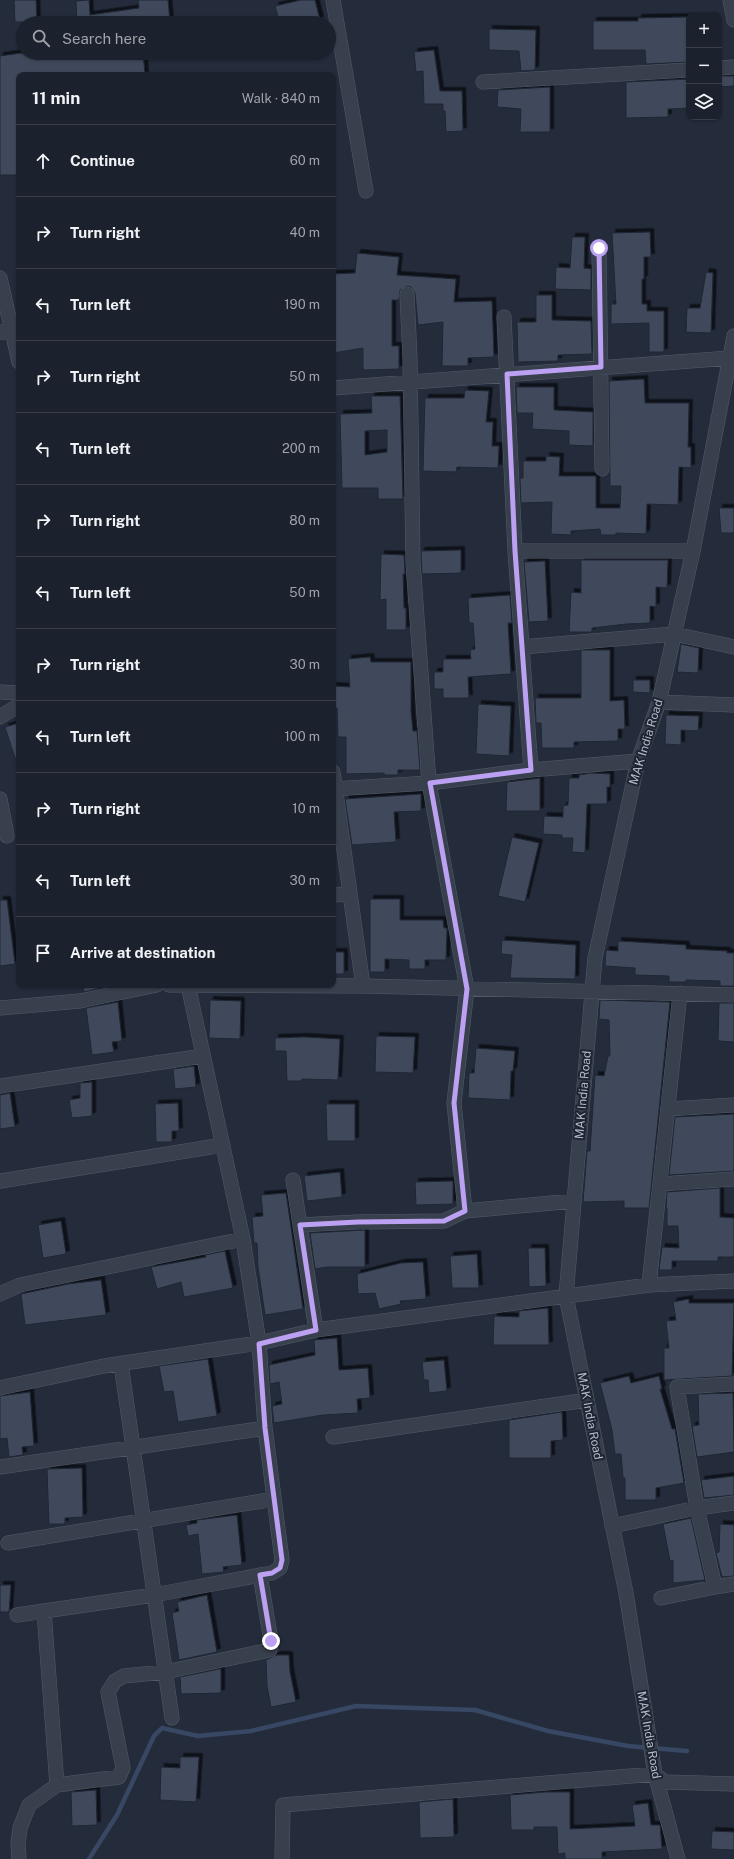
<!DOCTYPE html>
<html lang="en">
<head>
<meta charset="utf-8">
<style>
	:root { --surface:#1b212d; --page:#242935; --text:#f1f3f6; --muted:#a0a3aa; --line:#393e49 }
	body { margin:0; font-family:"Public Sans",sans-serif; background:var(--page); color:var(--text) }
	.controls { position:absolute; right:12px; top:12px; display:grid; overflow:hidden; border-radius:8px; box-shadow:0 1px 3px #0004 }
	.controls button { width:36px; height:36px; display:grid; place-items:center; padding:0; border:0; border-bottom:1px solid var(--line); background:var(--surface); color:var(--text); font:20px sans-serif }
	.stop { position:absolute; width:12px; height:12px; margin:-9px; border:3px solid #bca0f2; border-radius:50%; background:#fff }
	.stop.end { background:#bca0f2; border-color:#fff; box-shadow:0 1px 4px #0008 }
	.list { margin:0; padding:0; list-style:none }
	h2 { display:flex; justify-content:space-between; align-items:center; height:52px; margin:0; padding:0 16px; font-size:17px }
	h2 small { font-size:13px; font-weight:400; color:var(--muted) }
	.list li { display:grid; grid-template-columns:26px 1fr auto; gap:12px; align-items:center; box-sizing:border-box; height:72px; padding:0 16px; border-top:1px solid var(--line) }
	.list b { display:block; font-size:15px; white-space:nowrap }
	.list em { font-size:13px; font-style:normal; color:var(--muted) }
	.icon { flex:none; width:22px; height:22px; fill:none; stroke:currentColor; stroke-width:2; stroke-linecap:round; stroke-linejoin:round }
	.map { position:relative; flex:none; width:734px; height:1859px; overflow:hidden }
	.search { position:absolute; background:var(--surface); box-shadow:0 1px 3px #0004; left:16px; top:16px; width:320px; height:44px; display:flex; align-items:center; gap:10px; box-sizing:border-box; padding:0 14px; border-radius:22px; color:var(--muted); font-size:15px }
	.panel { position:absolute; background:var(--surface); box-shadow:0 1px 3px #0004; left:16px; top:72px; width:320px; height:916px; border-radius:8px }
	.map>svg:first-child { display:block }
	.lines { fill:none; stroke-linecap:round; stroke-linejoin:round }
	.stream { stroke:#384763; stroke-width:4.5 }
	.building { fill:#404a5b; stroke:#1f2634; fill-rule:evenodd; filter:url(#shadow) }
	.minor-casing { stroke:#535a68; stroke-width:15 }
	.minor { stroke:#383f4d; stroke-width:14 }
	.route { stroke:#bca0f2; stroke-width:5 }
	.labels { text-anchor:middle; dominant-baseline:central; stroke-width:4; stroke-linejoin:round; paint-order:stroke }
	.street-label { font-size:12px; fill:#b3bac8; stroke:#1d2432 }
</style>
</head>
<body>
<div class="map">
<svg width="734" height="1859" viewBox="0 0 734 1859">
	<defs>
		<filter id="shadow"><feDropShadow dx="3.5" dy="-3.5" stdDeviation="0" flood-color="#0009"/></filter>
	</defs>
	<rect width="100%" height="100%" fill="#242c3c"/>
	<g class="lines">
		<!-- stream -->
		<path class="stream" d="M89,1859L117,1815L154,1736L162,1728L198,1736L251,1731L356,1706L475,1710L548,1731L628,1746L687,1751"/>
	</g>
	<!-- building -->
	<path class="building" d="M14,0H36L37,22H15Z
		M89,0L90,15L139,8L138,0H168L170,23H77L76,1Z
		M301,0H315L320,20L305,23H280L275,6Z
		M689,17V62L646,64L645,50H593V21H638V18Z
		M489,29L536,30L535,70L521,71L519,51L489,50Z
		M434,50L440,91H462L463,131L446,132L445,111H443V104H424L423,71L416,72L414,52Z
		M21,53H143L145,75H19V175H0V56Z
		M719,76H734V86L719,87Z
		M689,79V108L668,109V117L626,118V82Z
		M550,87V132H520L521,109L497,107L498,90Z
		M650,232L651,257H644V279H642V304H647V311H664V352H649V323L611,324V304H616L612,233Z
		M572,237H585L584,268L591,269V290L555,289L556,267L570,268Z
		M357,253L399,257L397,275L456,279L454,302L492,301L494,357L468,358V366H442L443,322L418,325L415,293L411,287L407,286L400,290L399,300H392V346H399V369L363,370V348L333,353V274L355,273Z
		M706,272L713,273L711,333L686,332L687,308H700Z
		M536,295H552V320L591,321L592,354L558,355V361L518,362L517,322H536Z
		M644,379L645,403H689L688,447H691V468L679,467L678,505L647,504L646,534L616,533V535H601L600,529L571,531V535L551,534L552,502L521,503L520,478H523V461H546V456L560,457L559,476H596V508H620L621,486H610L609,381Z
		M516,387H554V410L593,412V446L569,445V431L532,429L533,413H517Z
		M465,390L489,391L486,422H493L492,446H499L498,468L457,467L456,472L423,471L425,398H464Z
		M371,396H400L403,499H378V488H342L340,414L372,413ZM387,430V452L365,455V431Z
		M719,508H734V533H721Z
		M461,550V573L422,574L421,551Z
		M381,554L404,555L405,574H403L404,608H406V630H386V599L380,600Z
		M581,560H668L667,588L656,587V607L650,606V623L626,624L592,628V632H569L571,592L581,593Z
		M545,561L548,621L529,622L524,562Z
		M510,595L512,623H508L511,674L468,677L469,698H443V689H434V672H443V659H471L470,650L475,649L473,623H469L468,598Z
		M681,644L699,648L698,673L677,672Z
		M581,650H610V701L624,700L625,729H618V741L574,742V748H542L541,723H536L535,698H581Z
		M370,657L371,662H411V712L413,731H417L420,770H398V775H384V773L346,774V737H338L337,708H333V686L350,687L348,659Z
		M633,680H650V693L633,692Z
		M478,704L511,706L509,756L476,754Z
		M666,715L699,716L698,731L681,730V745L665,744Z
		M19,723V764H17L5,727Z
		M591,773L610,774V787H607V804H587L585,853L572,852L573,838H562V835L543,834L544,816L563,817V806L568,805L569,778H579V775Z
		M540,778V811H506L507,782Z
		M421,794V811L394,812L396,842L352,845L345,799Z
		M512,837L539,843L525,902L498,896Z
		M370,899H400V920H443L444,928H447L446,960H425V969H409V960L385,959V972H370Z
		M0,900H7L15,964L0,966Z
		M502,940L576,945L575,979L510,978L512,955L501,954Z
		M618,941L686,945V949L727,951V953H734V986H720V981L686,980V982H669V976L635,975V968L605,966L606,950L618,951Z
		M333,952H344V974H333Z
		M83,985H115L84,992Z
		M210,1000L241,1001L240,1039L209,1038Z
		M600,1000L670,1002L649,1208H624V1201L583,1202L587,1151H590L595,1075L604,1076L608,1056H610L609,1020L599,1019Z
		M118,1002L122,1041L112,1042L114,1052L92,1055L86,1008Z
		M719,1003H734V1042L718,1041Z
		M376,1036L415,1037L413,1073L375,1072Z
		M304,1037L340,1039L338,1080L302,1079V1081H287L286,1051H275V1038Z
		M476,1048L515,1051L513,1071H511L510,1100L468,1098L469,1073H474Z
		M194,1066L196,1087L175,1089L173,1069Z
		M92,1082V1116L72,1118L69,1100L80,1098V1083Z
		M10,1093L15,1127L0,1129V1095Z
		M178,1103L179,1131H172V1142H156L155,1104Z
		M326,1104H355V1141H327Z
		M734,1114V1171L669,1175L675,1117Z
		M340,1172L342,1197L307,1201L304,1176Z
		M453,1181V1204L416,1205L415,1182Z
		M720,1188V1217L734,1218V1257H718V1261H672V1270H659L662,1247L679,1248L678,1226H667V1208H666L667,1192Z
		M286,1193L303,1309L265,1315L258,1267L257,1243H254L252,1217L263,1216L261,1195Z
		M61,1221L66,1254L43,1258L38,1225Z
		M365,1230V1267H327L315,1269L310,1233Z
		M528,1248H545L546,1286L529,1287Z
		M225,1251L233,1288L184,1297L181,1282L157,1289L151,1267L206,1257L205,1255Z
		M477,1254L479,1288H452L450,1256Z
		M423,1262L426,1299L400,1301L401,1304L379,1309L375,1293L358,1294L357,1274L401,1263Z
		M101,1280L106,1315L25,1325L21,1294L68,1284Z
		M689,1299V1303H734L732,1376L664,1380V1348H669L666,1321L676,1320L673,1302Z
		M548,1308L549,1345H493L494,1316L519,1317V1311Z
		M337,1338L339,1370L368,1368L370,1398L357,1399L358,1413L323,1415L274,1423L272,1406L282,1404L279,1382L270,1384L269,1365L315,1355L314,1340Z
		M208,1359L217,1416L178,1422L173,1391L164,1392L159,1366Z
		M444,1360L447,1391L429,1393L428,1380H424L422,1362Z
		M629,1376L631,1383L659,1376L662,1389H660L672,1429H675L684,1483L656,1488V1500H625V1478H623L621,1454H615L612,1430L600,1383Z
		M30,1392L34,1446L22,1447L23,1455L9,1457L7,1438L0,1439V1396Z
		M733,1393L734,1452L697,1457L692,1426L699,1425L698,1394Z
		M562,1412L563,1440L551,1441V1458H509V1420Z
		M82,1468L83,1517L65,1518V1524H49L47,1469Z
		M734,1476V1495L704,1498L701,1480Z
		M237,1515L242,1565L223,1567L224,1572L202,1574L198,1534L188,1536L186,1525L197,1523V1520Z
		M691,1518L705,1580L673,1583V1560L670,1561L663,1524Z
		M720,1524L734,1525V1576L722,1577L716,1553L719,1552Z
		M0,1585H11L9,1612H0Z
		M207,1595L217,1652L179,1660L172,1613L179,1611L177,1602Z
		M277,1655H289L290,1672L296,1702L271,1707L267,1686L266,1660Z
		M219,1669H221V1693L181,1694L180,1677Z
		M180,1757H199L196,1802L160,1800L161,1767L180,1768Z
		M96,1790L97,1825L72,1826L71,1792Z
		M545,1792H570V1829L635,1826L632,1805L648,1803L651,1825H660L662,1849L602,1852V1859H565V1853L558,1854L557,1827H534V1830H511L510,1795Z
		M453,1799L454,1837L420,1838L419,1802Z
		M712,1831L734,1832V1850L711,1849Z"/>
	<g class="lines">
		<!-- minor casing -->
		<g class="minor-casing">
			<path id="minor" d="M333,0L366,191
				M730,0L734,20
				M719,68L734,67
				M483,82L689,70
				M599,248L602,469
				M0,278L19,362
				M407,294L410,359L413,563L429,783L467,989L454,1103L465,1211
				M504,317L515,551L531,770
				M0,332L13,331
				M333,388L730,358
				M515,551H693
				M522,647L674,634L734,647
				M0,692L19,693
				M659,702L734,705
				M0,717L19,705
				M333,772L363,986L734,995
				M333,789L429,783L531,770L638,761
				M0,799L7,836
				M333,895L350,894
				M169,985L363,986
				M0,1008L80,1001L157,985
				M0,1086L203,1056
				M668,1109L734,1105
				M293,1180L316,1330
				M0,1181L223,1145
				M661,1184L734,1179
				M300,1225L358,1222L444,1221L465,1211L574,1201
				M649,1285L680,993
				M0,1294L20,1285L243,1239
				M121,1364L172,1718
				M0,1388L104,1366L259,1343L316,1330L649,1285L734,1281
				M333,1437L587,1400
				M0,1467L265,1428
				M612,1526L697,1508L734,1503
				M8,1543L274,1499
				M715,1587L734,1584
				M661,1598L715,1587L697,1508L677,1387L734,1384
				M44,1611L57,1785
				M17,1615L154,1595L272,1573L280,1568L282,1560L265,1428L259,1343L243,1239L188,985
				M19,1859L18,1844L20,1828L29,1805L57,1785L119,1777L123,1768L108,1692L115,1681L124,1676L165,1672L270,1650L271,1641L260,1575
				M282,1859L283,1805L655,1774L665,1782L734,1784
				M678,1859L655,1774L626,1593L566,1296L595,958L638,761L659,702L693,551L734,336"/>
		</g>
		<!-- minor -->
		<use href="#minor" class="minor"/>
	</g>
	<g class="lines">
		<!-- route -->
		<path class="route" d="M271,1641L260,1575L272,1573L280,1568L282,1560L265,1428L259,1344L316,1330L300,1225L358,1222L444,1221L465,1211L454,1103L467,989L430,783L531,770L515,551L507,374L601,367L599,248"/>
	</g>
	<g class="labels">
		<!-- street labels -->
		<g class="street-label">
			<text transform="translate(646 742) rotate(-73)">MAK India Road</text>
			<text transform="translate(583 1095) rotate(-85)">MAK India Road</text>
			<text transform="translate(590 1416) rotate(79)">MAK India Road</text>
			<text transform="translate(649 1735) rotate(80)">MAK India Road</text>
		</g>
	</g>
</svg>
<div class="controls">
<button>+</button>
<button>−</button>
<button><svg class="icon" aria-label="layers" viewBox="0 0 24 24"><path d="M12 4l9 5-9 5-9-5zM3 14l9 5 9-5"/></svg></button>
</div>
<div class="stop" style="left:599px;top:248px"></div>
<div class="stop end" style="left:271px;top:1641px"></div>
<div class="search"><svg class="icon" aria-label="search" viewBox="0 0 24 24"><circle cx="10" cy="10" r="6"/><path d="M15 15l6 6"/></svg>Search here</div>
<section class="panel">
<h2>11 min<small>Walk · 840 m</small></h2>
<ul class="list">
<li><svg class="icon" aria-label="ahead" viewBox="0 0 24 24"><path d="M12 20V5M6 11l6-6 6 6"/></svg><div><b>Continue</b></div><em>60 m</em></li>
<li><svg class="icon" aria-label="right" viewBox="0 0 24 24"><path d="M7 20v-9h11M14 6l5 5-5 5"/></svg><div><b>Turn right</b></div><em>40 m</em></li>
<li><svg class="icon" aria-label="left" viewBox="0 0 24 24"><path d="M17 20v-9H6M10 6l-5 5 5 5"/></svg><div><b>Turn left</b></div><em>190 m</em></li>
<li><svg class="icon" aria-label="right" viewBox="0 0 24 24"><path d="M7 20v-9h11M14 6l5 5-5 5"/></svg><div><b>Turn right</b></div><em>50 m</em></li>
<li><svg class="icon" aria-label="left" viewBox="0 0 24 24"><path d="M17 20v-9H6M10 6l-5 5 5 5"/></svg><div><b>Turn left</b></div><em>200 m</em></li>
<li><svg class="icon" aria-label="right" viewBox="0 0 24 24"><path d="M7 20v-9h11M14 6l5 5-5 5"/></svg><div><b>Turn right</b></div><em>80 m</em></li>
<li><svg class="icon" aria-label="left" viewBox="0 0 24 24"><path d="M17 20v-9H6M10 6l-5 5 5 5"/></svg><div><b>Turn left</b></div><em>50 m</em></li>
<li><svg class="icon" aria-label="right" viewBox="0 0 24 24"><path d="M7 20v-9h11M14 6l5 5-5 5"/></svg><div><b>Turn right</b></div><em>30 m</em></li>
<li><svg class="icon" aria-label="left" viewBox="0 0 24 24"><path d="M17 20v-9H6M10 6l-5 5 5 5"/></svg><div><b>Turn left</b></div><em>100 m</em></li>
<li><svg class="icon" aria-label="right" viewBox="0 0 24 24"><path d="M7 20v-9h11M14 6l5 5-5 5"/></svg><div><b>Turn right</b></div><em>10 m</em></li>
<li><svg class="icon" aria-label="left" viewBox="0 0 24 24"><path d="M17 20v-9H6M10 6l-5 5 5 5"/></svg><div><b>Turn left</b></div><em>30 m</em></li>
<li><svg class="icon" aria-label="arrive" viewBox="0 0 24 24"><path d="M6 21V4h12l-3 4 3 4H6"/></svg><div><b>Arrive at destination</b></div></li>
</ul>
</section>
</div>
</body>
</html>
